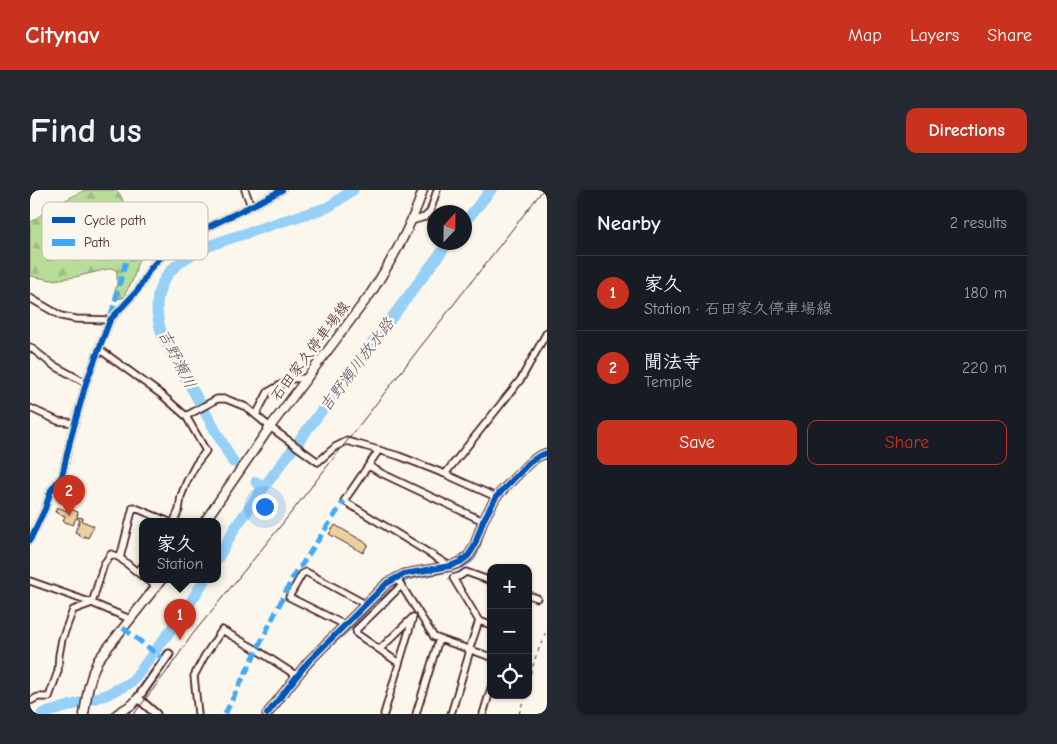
<!DOCTYPE html>
<html lang="en">
<head>
<meta charset="utf-8">
<style>
	:root { --surface:#171b24; --page:#242831; --text:#f1f3f6; --muted:#9ea1a6; --line:#363941; --accent:#c8321e }
	body { margin:0; font-family:"Comic Neue","Klee One",sans-serif; background:var(--page); color:var(--text) }
	.controls { position:absolute; right:15px; bottom:15px; display:grid; overflow:hidden; border-radius:10px; box-shadow:0 1px 4px #0004 }
	.controls button { width:45px; height:45px; display:grid; place-items:center; padding:0; border:0; border-bottom:1px solid var(--line); background:var(--surface); color:var(--text); font:25px sans-serif }
	.compass { position:absolute; left:397px; top:15px; width:45px; height:45px; border-radius:50%; background:var(--surface); box-shadow:0 1px 4px #0004; rotate:22deg }
	.you { position:absolute; left:234px; top:316px; width:18px; height:18px; margin:-12px; border:4px solid #fff; border-radius:50%; background:#1a73e8; box-shadow:0 0 0 8px #1a73e833 }
	.badge { display:grid; place-items:center; width:32px; height:32px; border-radius:50%; background:var(--accent); color:#fff; font-size:16px; font-weight:700 }
	.pin { position:absolute; translate:-50% -41px; filter:drop-shadow(0 1px 2px #0008) }
	.pin::after { content:''; position:absolute; top:26px; width:18px; height:15px; background:inherit; clip-path:polygon(0 0,100% 0,50% 100%) }
	.popup { position:absolute; left:109px; top:328px; width:82px; height:65px; box-sizing:border-box; display:grid; place-content:center; border-radius:10px; background:var(--surface); filter:drop-shadow(0 1px 4px #0005); font-size:16px; white-space:nowrap; color:var(--muted) }
	.popup b { font-size:19px; color:var(--text) }
	.popup::after { content:''; position:absolute; left:50%; top:100%; margin-left:-10px; border:10px solid transparent; border-top-color:var(--surface) }
	.list { margin:0; padding:0; list-style:none }
	h2 { display:flex; justify-content:space-between; align-items:center; height:65px; margin:0; padding:0 20px; font-size:21px }
	h2 small { font-size:16px; font-weight:400; color:var(--muted) }
	.list li { display:grid; grid-template-columns:32px 1fr auto; gap:15px; align-items:center; box-sizing:border-box; height:75px; padding:0 20px; border-top:1px solid var(--line) }
	.list b { display:block; font-size:19px; white-space:nowrap }
	.list p { margin:0; font-size:16px; white-space:nowrap; color:var(--muted) }
	.list em { font-size:16px; font-style:normal; color:var(--muted) }
	.actions { display:flex; gap:10px; padding:15px 20px }
	.actions a { flex:1; padding:11px 0; border:1px solid var(--accent); border-radius:10px; text-align:center; font-size:18px; color:var(--accent) }
	.actions .main { background:var(--accent); color:#fff }
	.icon { flex:none; width:28px; height:28px; fill:none; stroke:currentColor; stroke-width:2; stroke-linecap:round; stroke-linejoin:round }
	.map { position:relative; flex:none; width:517px; height:524px; overflow:hidden; border-radius:10px }
	header { display:flex; align-items:center; gap:30px; box-sizing:border-box; height:70px; padding:0 25px; background:var(--accent); color:#fff }
	header strong { font-size:24px }
	nav { display:flex; gap:28px; margin-inline-start:auto; font-size:18px }
	.intro { display:flex; align-items:center; justify-content:space-between; box-sizing:border-box; height:120px; padding:0 30px }
	h1 { margin:0; font-size:35px }
	.button { padding:12px 22px; border-radius:10px; background:var(--accent); color:#fff; font-size:18px; font-weight:700 }
	main { display:flex; gap:30px; padding:0 30px }
	aside { flex:1; background:var(--surface); border-radius:10px; box-shadow:0 1px 4px #0004 }
	.map>svg:first-child { display:block }
	.forest { fill:url(#forest-firs); stroke:#807e62 }
	.lines { fill:none; stroke-linecap:round; stroke-linejoin:round }
	.stream { stroke:#7889a5; stroke-width:2 }
	.river { stroke:#96d0f6; stroke-width:11 }
	.building { fill:#ead09f; stroke:#4a1f2b }
	.minor-casing { stroke:#4a1f2b; stroke-width:9 }
	.tertiary-casing { stroke:#4a1f2b; stroke-width:11 }
	.secondary-casing { stroke:#4a1f2b; stroke-width:11 }
	.path { stroke:#4a1f2b; stroke-width:1; stroke-dasharray:4 4; stroke-linecap:butt }
	.minor { stroke:#fbf7ec; stroke-width:5.5 }
	.tertiary { stroke:#fbf7ec; stroke-width:7 }
	.secondary { stroke:#fbf7ec; stroke-width:8 }
	.tram { stroke:#4a1f2b; stroke-width:1 }
	.quiet { stroke:#3fa9f5; stroke-width:5; stroke-dasharray:10 5; stroke-linecap:butt }
	.cycleway-casing { stroke:#fbf7ec; stroke-width:9 }
	.cycleway { stroke:#0057b8; stroke-width:6 }
	.labels { text-anchor:middle; dominant-baseline:central; stroke-width:5; stroke-linejoin:round; paint-order:stroke }
	.street-label { font-size:15px; fill:#4a1f2b; stroke:#fbf7ec }
	.water-label { font-size:16px; font-style:italic; fill:#615468; stroke:#fbf7ec }
	.key { fill:#fbf7ec; stroke:#c6b6b2; stroke-width:1 }
	.key-label { font-size:14px; fill:#4a1f2b }
</style>
</head>
<body>
<header>
<strong>Citynav</strong>
<nav><a>Map</a><a>Layers</a><a>Share</a></nav>
</header>
<div class="intro"><h1>Find us</h1><a class="button">Directions</a></div>
<main>
<div class="map">
<svg width="517" height="524" viewBox="0 0 517 524">
	<defs>
		<pattern id="forest-firs" width="22" height="20" patternUnits="userSpaceOnUse" patternTransform="scale(1.25)"><rect width="22" height="20" fill="#b7dd99"/><path d="M5 1l3.5 6h-7zM16 11l3.5 6h-7z" fill="#9fbd84"/></pattern>
	</defs>
	<rect width="100%" height="100%" fill="#fbf7ec"/>
	<filter id="ink" filterUnits="userSpaceOnUse"><feTurbulence type="fractalNoise" baseFrequency=".02" numOctaves="2"/><feDisplacementMap in="SourceGraphic" scale="10" xChannelSelector="R" yChannelSelector="G"/><feConvolveMatrix kernelMatrix="1 2 1 2 8 2 1 2 1" color-interpolation-filters="sRGB"/></filter>
	<g filter="url(#ink)">
		<!-- forest -->
		<path class="forest" d="M55,0H86C91,3 93,13 97,19L94,28L96,34L110,39L119,35L127,37L132,45C128,57 122,68 109,69C106,75 106,82 103,89C101,95 96,100 94,107L89,109L84,104L87,94V81L82,78L45,87L22,90L0,86V33L20,18Z"/>
		<g class="lines">
			<!-- stream -->
			<path class="stream" d="M467,311L489,289V287
				M243,524L271,487L294,462L318,441L341,417L367,394C388,382 434,387 446,366C452,354 453,341 458,329"/>
			<!-- river -->
			<path class="river" d="M434,33L461,0
				M203,272L133,147C108,79 165,59 217,43C237,36 256,30 276,24C283,22 291,20 298,17C307,12 315,5 323,0
				M234,297L419,52
				M188,368L205,338L234,297L226,292
				M12,524L76,505L102,492L157,418L175,389"/>
		</g>
		<!-- building -->
		<path class="building" d="M27,317L37,321L38,318L48,322L47,327L53,328L52,331L64,336L58,348L54,346V348L48,345L49,344L45,342L50,330L46,328L43,335L33,331L35,326L25,322Z
			M305,335L338,354L333,363L299,344Z"/>
		<g class="lines">
			<!-- minor casing -->
			<g class="minor-casing">
				<path id="minor" d="M215,0L221,16
					M381,31L395,27L400,22L407,0
					M0,108L31,126L46,129L80,130
					M0,157L23,175L56,193
					M69,159L132,205L156,226L176,261L166,274L157,291L151,306L149,320L144,331
					M0,218L28,231L45,233
					M226,225L238,202L261,189L276,188
					M156,226L187,209H196L216,217L240,237L288,272L305,257L317,251L369,266L415,284L466,307
					M349,260L314,311L420,376
					M339,276L351,283L453,331
					M415,284L491,189L517,142
					M0,350L15,319L21,300L32,286L40,251L56,193L80,130L108,100L120,79L128,70L144,57L172,40L221,16L252,0
					M90,368L103,317L137,331
					M108,382L112,376
					M366,387L404,447L461,467
					M116,389L126,396
					M0,391L62,413L100,429
					M461,391L436,382L430,386L423,388L449,431L461,435
					M498,405L507,408
					M315,435L259,407L272,384L276,382L335,414
					M350,459L382,428
					M369,473L327,444L326,440L371,396
					M0,511L8,507H19L28,481L29,465L32,449L43,420L62,413L74,374L81,364L90,368L112,386
					M168,524L164,486L174,467L192,440L227,460L267,486
					M354,524L383,427
					M386,524L409,449
					M421,524L439,464V460L449,431
					M453,524L461,498"/>
			</g>
			<!-- tertiary casing -->
			<g class="tertiary-casing">
				<path id="tertiary" d="M126,524L108,508L139,464
					M237,524L278,472L357,393L374,384L420,376L430,372L438,366L444,357L453,331L466,307L499,273L509,266L517,263"/>
			</g>
			<!-- secondary casing -->
			<g class="secondary-casing">
				<path id="secondary" d="M175,331L240,237L341,103C362,70 381,37 393,0
					M54,524C57,505 59,488 68,470L132,389
					M87,524L103,514L108,508"/>
			</g>
			<!-- path -->
			<path class="path" d="M498,492L506,466L517,439
				M489,524L495,505"/>
			<!-- minor -->
			<use href="#minor" class="minor"/>
			<!-- tertiary -->
			<use href="#tertiary" class="tertiary"/>
			<!-- secondary -->
			<use href="#secondary" class="secondary"/>
			<!-- tram -->
			<path class="tram" d="M138,480L162,445L253,333L513,0
				M104,524L141,476"/>
			<!-- quiet -->
			<path class="quiet" d="M81,125L99,60L110,54L107,42
				M93,438L132,468
				M195,524L225,464L268,377L271,376L314,311"/>
			<!-- cycleway casing -->
			<g class="cycleway-casing">
				<path id="cycleway" d="M0,350L15,319L21,300L32,286L40,251L56,193L80,130L108,100L120,79L128,70L144,57L172,40L221,16L252,0
					M237,524L278,472L357,393L374,384L420,376L430,372L438,366L444,357L453,331L466,307L499,273L509,266L517,263"/>
			</g>
			<!-- cycleway -->
			<use href="#cycleway" class="cycleway"/>
		</g>
	</g>
	<g class="labels">
		<!-- street labels -->
		<g class="street-label">
			<text transform="translate(280 161) rotate(-53)">石田家久停車場線</text>
		</g>
		<!-- water labels -->
		<g class="water-label">
			<text transform="translate(147 169) rotate(63)">吉野瀬川</text>
			<text transform="translate(327 175) rotate(-53)">吉野瀬川放水路</text>
		</g>
	</g>
	<!-- legend -->
	<rect x="12" y="12" width="166" height="58" rx="8" class="key"/>
	<rect x="22" y="27" width="23" height="6" fill="#0057b8"/>
	<rect x="22" y="49" width="23" height="7" fill="#3fa9f5"/>
	<g class="key-label">
		<text x="54" y="35">Cycle path</text>
		<text x="54" y="57">Path</text>
	</g>
</svg>
<div class="controls">
<button>+</button>
<button>−</button>
<button><svg class="icon" aria-label="locate" viewBox="0 0 24 24"><circle cx="12" cy="12" r="6"/><path d="M12 2v4M12 18v4M2 12h4M18 12h4"/></svg></button>
</div>
<svg class="compass" viewBox="-18 -18 36 36"><path d="M0-13l5 13h-10z" fill="#e53935"/><path d="M0 13l5-13h-10z" fill="#9ea1a6"/></svg>
<div class="you"></div>
<div class="pin badge" style="left:150px;top:450px">1</div>
<div class="popup"><b>家久</b>Station</div>
<div class="pin badge" style="left:39px;top:326px">2</div>
</div>
<aside>
<h2>Nearby<small>2 results</small></h2>
<ul class="list">
<li><span class="badge">1</span><div><b>家久</b><p>Station · 石田家久停車場線</p></div><em>180 m</em></li>
<li><span class="badge">2</span><div><b>聞法寺</b><p>Temple</p></div><em>220 m</em></li>
</ul>
<div class="actions"><a class="main">Save</a><a>Share</a></div>
</aside>
</main>
</body>
</html>
